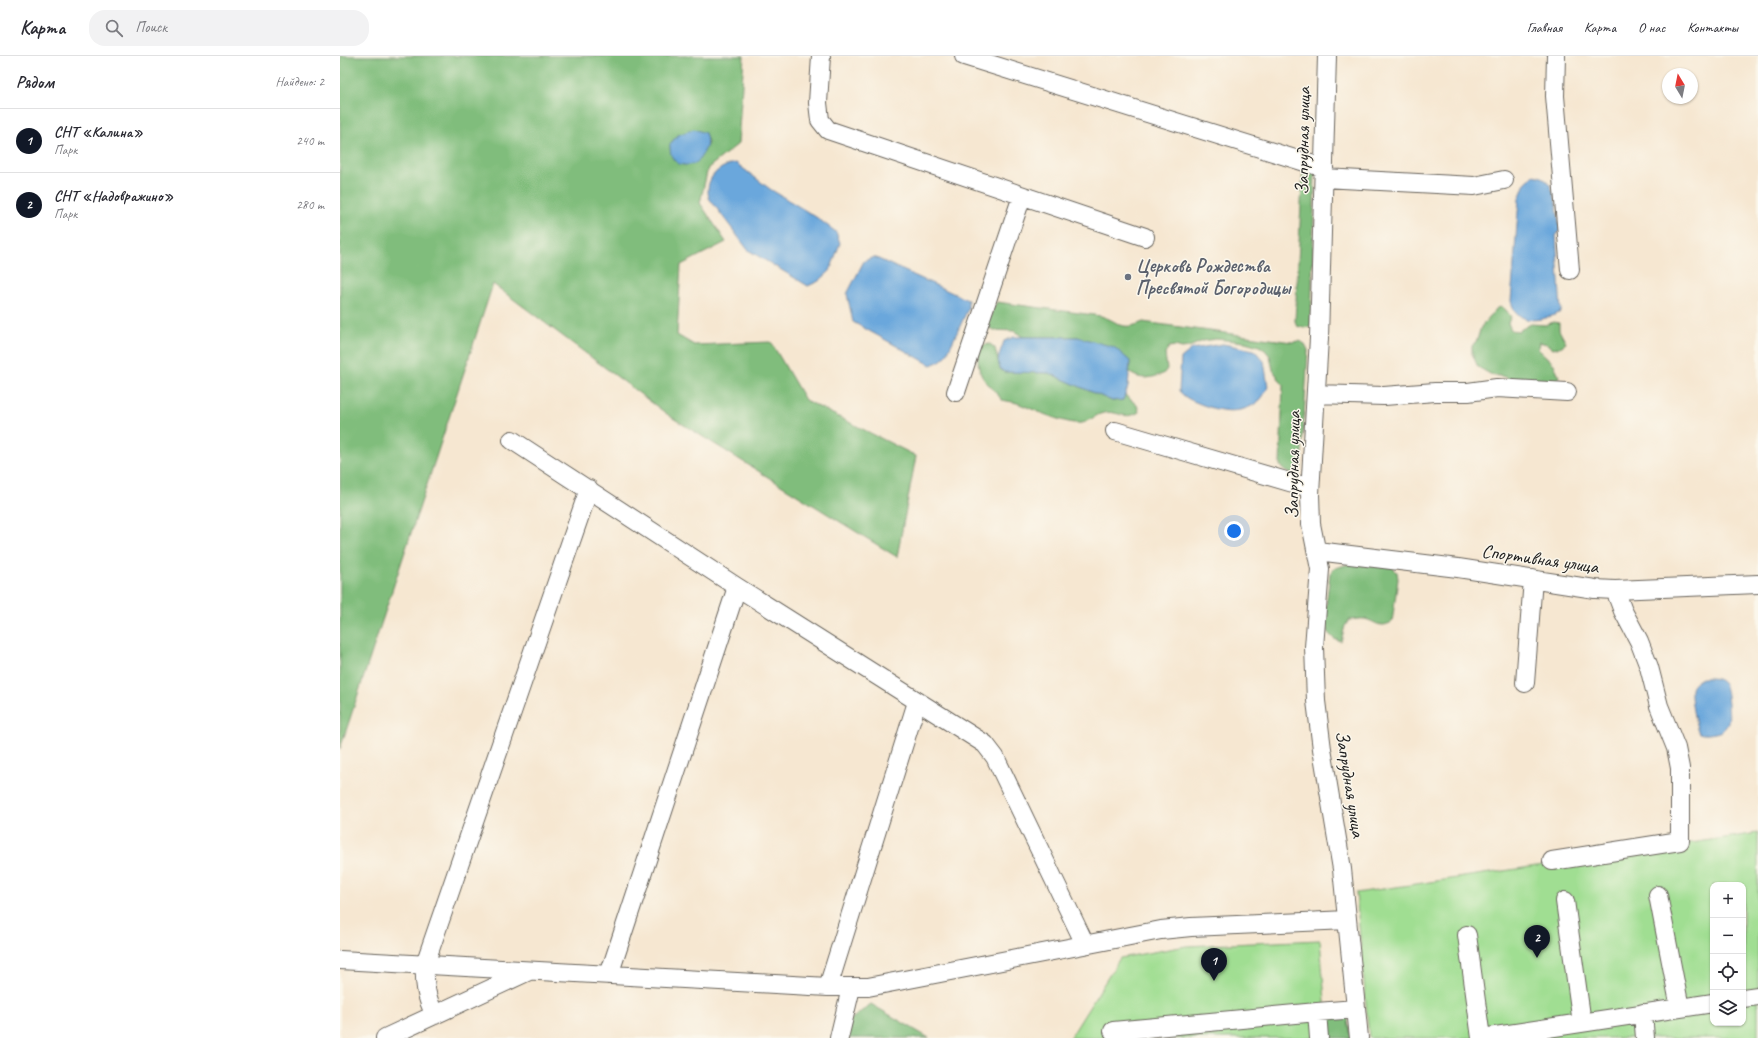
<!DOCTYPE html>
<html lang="ru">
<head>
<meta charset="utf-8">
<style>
	:root { --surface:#fff; --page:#f2f2f3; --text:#2b2b33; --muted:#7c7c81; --line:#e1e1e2; --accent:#111827 }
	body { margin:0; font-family:Caveat,sans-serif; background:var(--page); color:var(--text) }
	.controls { position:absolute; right:12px; bottom:12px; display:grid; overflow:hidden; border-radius:8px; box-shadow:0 1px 3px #0004 }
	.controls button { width:36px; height:36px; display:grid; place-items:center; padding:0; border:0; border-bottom:1px solid var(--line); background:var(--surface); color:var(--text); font:20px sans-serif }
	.compass { position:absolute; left:1322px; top:12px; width:36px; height:36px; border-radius:50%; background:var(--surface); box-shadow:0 1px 3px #0004; rotate:350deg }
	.you { position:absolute; left:894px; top:475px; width:14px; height:14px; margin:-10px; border:3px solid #fff; border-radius:50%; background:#1a73e8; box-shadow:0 0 0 6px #1a73e833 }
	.badge { display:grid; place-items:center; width:26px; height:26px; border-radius:50%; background:var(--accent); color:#fff; font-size:13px; font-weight:700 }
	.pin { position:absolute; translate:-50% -33px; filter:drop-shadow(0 1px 2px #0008) }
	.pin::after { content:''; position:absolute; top:21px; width:14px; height:12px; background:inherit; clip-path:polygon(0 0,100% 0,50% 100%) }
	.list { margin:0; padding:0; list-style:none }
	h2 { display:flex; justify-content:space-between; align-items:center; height:52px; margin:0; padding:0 16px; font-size:17px }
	h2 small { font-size:13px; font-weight:400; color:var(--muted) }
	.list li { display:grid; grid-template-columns:26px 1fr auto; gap:12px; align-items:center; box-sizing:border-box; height:64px; padding:0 16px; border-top:1px solid var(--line) }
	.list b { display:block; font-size:15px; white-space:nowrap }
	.list p { margin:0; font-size:13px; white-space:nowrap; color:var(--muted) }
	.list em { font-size:13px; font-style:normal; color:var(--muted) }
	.icon { flex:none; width:22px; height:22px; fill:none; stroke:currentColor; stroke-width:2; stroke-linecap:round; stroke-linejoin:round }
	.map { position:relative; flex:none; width:1418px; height:982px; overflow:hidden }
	header { display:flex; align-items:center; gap:24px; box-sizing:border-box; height:56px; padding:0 20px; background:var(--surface); border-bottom:1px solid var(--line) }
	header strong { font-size:19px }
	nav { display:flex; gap:22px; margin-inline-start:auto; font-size:14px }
	.search { width:280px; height:36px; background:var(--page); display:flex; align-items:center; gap:10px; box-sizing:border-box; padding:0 14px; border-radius:16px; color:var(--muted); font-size:15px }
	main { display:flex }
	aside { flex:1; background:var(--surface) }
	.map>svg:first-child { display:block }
	.green { fill:#a0de92; stroke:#5e7d57; fill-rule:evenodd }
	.forest { fill:#80bd7c; stroke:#4e6c4c; fill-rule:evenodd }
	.water { fill:#6ba7dc; stroke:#44627c }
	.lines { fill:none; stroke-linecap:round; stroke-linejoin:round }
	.minor-casing { stroke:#68635b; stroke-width:20 }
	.minor { stroke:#fff; stroke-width:18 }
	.worship-dot { fill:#6b7280; stroke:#fbf7ec; stroke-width:1.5 }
	.labels { text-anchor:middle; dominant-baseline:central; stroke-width:3; stroke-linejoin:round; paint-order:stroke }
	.street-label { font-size:19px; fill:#1c1c1c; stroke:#fbf7ec }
	.worship-label { font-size:19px; font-weight:bold; fill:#5b616d; stroke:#fbf7ec; text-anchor:start }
</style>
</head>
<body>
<header>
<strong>Карта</strong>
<div class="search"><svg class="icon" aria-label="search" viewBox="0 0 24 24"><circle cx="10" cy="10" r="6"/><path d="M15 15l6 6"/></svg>Поиск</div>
<nav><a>Главная</a><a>Карта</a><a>О нас</a><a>Контакты</a></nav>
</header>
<main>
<aside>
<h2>Рядом<small>Найдено: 2</small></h2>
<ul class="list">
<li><span class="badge">1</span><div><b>СНТ «Калина»</b><p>Парк</p></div><em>240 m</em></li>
<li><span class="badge">2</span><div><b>СНТ «Надовражино»</b><p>Парк</p></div><em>280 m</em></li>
</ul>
</aside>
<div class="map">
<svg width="1418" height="982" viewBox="0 0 1418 982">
	<rect width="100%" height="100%" fill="#fbf7ec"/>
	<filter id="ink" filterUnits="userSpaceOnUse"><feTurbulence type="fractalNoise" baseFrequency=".025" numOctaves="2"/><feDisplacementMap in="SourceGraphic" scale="8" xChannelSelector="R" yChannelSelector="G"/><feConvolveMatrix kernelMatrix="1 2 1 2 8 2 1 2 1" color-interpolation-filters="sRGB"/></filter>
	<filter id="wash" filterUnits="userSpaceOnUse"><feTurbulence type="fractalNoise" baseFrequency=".012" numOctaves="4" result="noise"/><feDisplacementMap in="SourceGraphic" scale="16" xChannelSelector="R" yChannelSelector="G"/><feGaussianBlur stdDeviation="0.9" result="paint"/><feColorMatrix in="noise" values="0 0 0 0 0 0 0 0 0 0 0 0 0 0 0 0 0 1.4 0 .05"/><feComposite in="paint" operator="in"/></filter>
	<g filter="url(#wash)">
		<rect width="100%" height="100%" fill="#f6e7d1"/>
		<!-- green -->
		<path class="green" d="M1418,777V982H1029L1016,837ZM1373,829H1403V967H1373Z
			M980,884L988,982H730L780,902L846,890Z"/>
		<!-- forest -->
		<path class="forest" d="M0,0H404L398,88L368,112L360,147L386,186L341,209L337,279L354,289L431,286L465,344L576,400L557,501L331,361L153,228L0,693ZM365,77L368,87L363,97L330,88L338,79Z
			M963,109L975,116L971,270L964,272L957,270L955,265Z
			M657,246L761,260C781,266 780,276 803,266L952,286L959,285L965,288L968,294L961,412L956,417C948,418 944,416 940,409L943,329L933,314L930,300L925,294L919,290L905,286L876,283L863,285L849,291L842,292L835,290L829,291L825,298L827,313L823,318C811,322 800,325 789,316L790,305L738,281H683L674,275L653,274L647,270L654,250Z
			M1161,250L1166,254L1171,261L1168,267L1171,274L1178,275L1191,268L1206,269L1213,266L1219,267V274L1226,287L1220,291L1213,293L1207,288L1199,286L1198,293L1214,308L1219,321L1214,326L1171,327L1166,321L1152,319L1138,311L1132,298V290L1137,284L1141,271L1155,254Z
			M650,288L655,292L660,313L664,316L709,317L772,345L783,344L785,339L797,349L799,356C785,365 778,354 764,357C756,358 749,366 742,367C725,369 693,353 677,347C673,346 667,345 662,344C645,321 637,326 638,294L643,289Z
			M1009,508L1052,511L1057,516L1058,523L1052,566C1039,573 1037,566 1025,563C1020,562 1014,564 1009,564L1005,570L1001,585L994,583L989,578L985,565L986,550L990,517L995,512Z
			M531,948L589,982H507L510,964Z
			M1002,959L1008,963L1011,982H990L988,961Z"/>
		<!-- water -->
		<path class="water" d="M354,73L365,77C370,91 364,95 357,107C340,113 329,106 330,88L338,79Z
			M396,107L430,133L476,161L496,176L500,187L490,215L479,225L468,230L408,194L369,142C364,123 378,110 396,107Z
			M1194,119C1197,120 1201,120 1203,122C1217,131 1218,160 1220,175L1216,178L1221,256C1209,262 1187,270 1176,256C1173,254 1172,248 1171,245L1179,143L1185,127Z
			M534,201L628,244V253L606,300L600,305L591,309L513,266L507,238L524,205Z
			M674,281H738L774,291L790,305L788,331L783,344L772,345L709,317L664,316C653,308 661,295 664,285Z
			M883,288L914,294L924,305L928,331C926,335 923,341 920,344C903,359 882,356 863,349C853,345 846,343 839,335L841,302L852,293Z
			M1362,622C1368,622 1378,621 1383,627C1387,632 1387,641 1388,648C1389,661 1391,674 1375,677C1369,678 1365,679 1359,677C1355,669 1350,643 1351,633C1352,628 1357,625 1362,622Z"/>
	</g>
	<g filter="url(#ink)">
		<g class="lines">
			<!-- minor casing -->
			<g class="minor-casing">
				<path id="minor" d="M481,0L478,47L480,64L488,74L805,181
					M624,0L984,112
					M987,0L979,282L970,438L971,468L980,513L974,591L976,645L982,693L1002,813L1019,982
					M1216,0L1215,40L1230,214
					M984,122L1134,130L1164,124
					M616,336L682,140
					M976,338L1044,340L1095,336H1128L1157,332L1227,336
					M775,375L970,432
					M172,384L397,531L645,688L655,701L745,888
					M977,495L1118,512L1255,533L1275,534L1418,528
					M1185,627L1193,523
					M1212,805L1340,785V712L1336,692L1319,650L1309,611L1299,585L1283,555L1275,534
					M1318,839L1340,952
					M1225,845L1242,967
					M1127,879L1141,982
					M0,904L488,931H528L821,874L851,871L1007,864
					M269,919L397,531
					M488,931L577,646
					M1403,942L1418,940
					M1303,957L1305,982
					M95,959C86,942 84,927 85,908L249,433
					M773,975L977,956
					M45,982L189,915
					M499,982L511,932
					M979,982L977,956L1016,953
					M1142,982L1373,947"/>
			</g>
			<!-- minor -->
			<use href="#minor" class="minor"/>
		</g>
	</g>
	<!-- markers -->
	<circle class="worship-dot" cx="788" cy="221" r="4"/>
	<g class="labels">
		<!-- street labels -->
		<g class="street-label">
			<text transform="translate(963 85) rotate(-89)">Запрудная улица</text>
			<text transform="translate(953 409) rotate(-89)">Запрудная улица</text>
			<text transform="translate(1200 503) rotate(8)">Спортивная улица</text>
			<text transform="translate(1010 728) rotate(81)">Запрудная улица</text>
		</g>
		<!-- worship labels -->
		<g class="worship-label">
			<text x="796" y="210">Церковь Рождества<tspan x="796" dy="22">Пресвятой Богородицы</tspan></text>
		</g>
	</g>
</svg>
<div class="controls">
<button>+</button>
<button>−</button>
<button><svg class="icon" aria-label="locate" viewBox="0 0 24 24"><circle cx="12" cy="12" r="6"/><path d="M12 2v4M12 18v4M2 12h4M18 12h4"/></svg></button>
<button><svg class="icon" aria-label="layers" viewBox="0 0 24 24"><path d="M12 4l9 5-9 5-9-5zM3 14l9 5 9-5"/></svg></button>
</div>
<svg class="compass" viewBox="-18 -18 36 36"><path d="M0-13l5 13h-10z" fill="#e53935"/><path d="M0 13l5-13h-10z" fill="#7c7c81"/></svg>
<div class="you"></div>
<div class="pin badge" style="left:874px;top:925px">1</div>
<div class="pin badge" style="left:1197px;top:902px">2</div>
</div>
</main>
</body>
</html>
